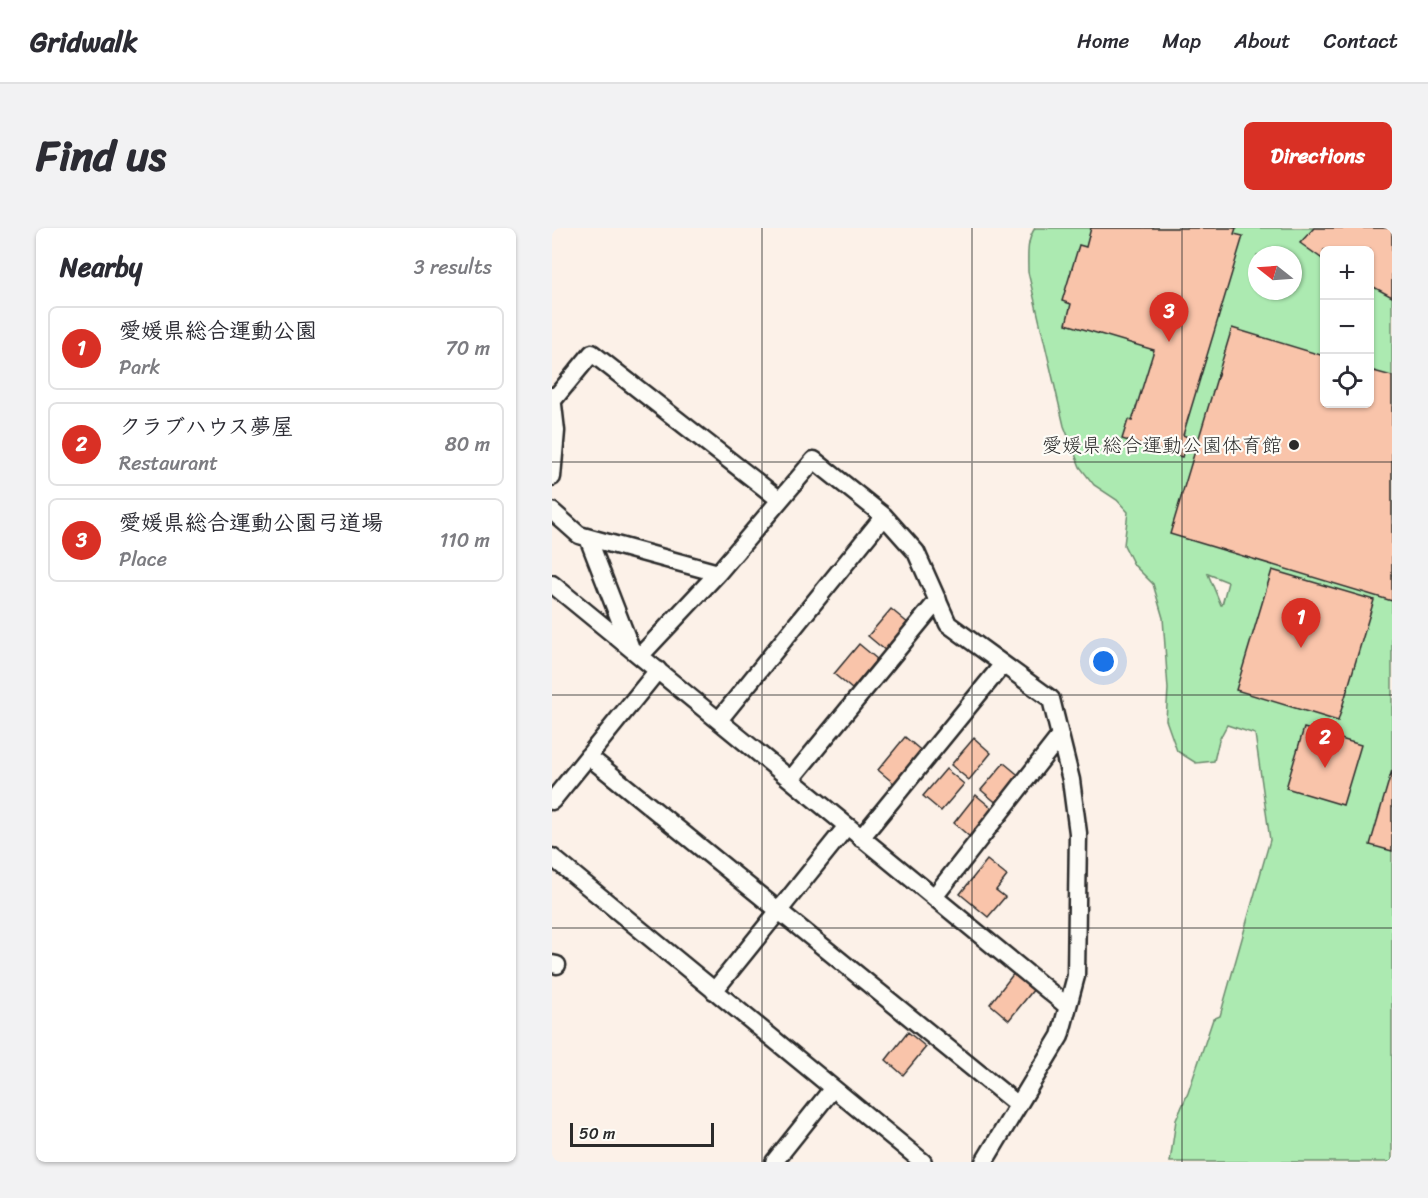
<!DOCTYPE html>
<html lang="en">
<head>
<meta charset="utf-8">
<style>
	:root { --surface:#fff; --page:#f2f2f3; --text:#2b2b33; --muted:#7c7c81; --line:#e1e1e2; --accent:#d93025 }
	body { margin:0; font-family:Sriracha,"Klee One",sans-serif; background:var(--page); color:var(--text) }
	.controls { position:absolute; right:18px; top:18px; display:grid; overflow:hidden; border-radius:9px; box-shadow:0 2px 4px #0004 }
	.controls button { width:54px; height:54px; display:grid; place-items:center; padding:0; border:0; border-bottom:2px solid var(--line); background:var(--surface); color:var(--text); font:30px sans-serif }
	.compass { position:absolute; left:696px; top:18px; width:54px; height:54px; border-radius:50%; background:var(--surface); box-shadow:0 2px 4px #0004; rotate:287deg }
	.scale { position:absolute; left:18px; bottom:15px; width:144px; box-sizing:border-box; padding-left:6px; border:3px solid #2b2b2b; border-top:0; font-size:16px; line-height:21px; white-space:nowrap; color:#2b2b2b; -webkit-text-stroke:4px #fdfcf7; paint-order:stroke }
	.you { position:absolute; left:552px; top:434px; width:21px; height:21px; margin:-15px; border:4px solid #fff; border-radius:50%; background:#1a73e8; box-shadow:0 0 0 9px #1a73e833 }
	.badge { display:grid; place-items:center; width:39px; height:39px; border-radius:50%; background:var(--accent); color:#fff; font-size:20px; font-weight:700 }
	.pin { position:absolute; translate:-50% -50px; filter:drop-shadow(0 2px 3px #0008) }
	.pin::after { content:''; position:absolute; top:32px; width:21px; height:18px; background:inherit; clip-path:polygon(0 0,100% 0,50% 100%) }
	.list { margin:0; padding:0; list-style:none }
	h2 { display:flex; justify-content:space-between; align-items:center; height:78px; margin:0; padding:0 24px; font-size:26px }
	h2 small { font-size:20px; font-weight:400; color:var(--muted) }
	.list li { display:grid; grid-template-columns:39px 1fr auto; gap:18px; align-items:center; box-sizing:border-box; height:84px; margin:0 12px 12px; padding:0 12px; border:2px solid var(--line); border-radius:9px }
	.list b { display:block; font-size:22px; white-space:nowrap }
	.list p { margin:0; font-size:20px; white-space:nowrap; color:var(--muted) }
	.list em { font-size:20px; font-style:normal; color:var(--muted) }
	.icon { flex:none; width:33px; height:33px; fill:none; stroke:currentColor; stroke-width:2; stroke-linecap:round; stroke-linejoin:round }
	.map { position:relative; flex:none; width:840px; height:934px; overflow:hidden; border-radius:9px }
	header { display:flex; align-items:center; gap:36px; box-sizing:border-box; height:84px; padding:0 30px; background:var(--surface); border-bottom:2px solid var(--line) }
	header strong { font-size:28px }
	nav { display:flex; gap:33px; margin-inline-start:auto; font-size:21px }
	.intro { display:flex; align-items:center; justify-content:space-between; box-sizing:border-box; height:144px; padding:0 36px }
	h1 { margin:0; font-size:42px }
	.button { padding:15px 27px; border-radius:9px; background:var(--accent); color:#fff; font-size:21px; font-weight:700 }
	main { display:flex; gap:36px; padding:0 36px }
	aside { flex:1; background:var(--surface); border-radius:9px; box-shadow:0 2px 4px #0004 }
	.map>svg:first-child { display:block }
	.green { fill:#aceab1; stroke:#6c8a6e; stroke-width:1.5; fill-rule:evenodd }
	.building { fill:#f9c4aa; stroke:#2b2b2b; stroke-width:1.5 }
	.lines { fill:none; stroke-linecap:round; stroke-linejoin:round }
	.street-casing { stroke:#2b2b2b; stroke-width:21 }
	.street { stroke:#fdfcf7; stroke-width:16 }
	.grid { fill:none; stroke:#2b2b2b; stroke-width:1.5; stroke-opacity:0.55 }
	.poi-dot { fill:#2b2b2b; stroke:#fdfcf7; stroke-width:2 }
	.labels { text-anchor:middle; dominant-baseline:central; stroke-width:4.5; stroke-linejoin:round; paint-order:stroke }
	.poi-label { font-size:20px; fill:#2b2b2b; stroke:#fdfcf7; text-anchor:end }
</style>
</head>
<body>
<header>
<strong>Gridwalk</strong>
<nav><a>Home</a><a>Map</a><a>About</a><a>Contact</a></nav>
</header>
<div class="intro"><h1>Find us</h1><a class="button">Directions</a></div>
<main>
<aside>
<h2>Nearby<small>3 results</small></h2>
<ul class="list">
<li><span class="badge">1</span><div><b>愛媛県総合運動公園</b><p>Park</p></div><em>70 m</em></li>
<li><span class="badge">2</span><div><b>クラブハウス夢屋</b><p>Restaurant</p></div><em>80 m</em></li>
<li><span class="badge">3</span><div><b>愛媛県総合運動公園弓道場</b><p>Place</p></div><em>110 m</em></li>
</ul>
</aside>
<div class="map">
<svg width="840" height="934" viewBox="0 0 840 934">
	<rect width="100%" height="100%" fill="#fcf1e8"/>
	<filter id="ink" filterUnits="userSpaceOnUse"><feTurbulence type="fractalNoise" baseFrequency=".0167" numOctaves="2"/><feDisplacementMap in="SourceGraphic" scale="12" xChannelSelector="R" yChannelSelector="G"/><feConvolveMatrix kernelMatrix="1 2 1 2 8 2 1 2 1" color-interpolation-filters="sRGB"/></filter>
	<g filter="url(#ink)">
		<!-- green -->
		<path class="green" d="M483,0H840V934H618L624,892L636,865L661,791L668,788L718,612L703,506L675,497L667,512L662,533L644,535L625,523L614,492L616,461L611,390L601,356L582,337L572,317L576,284L565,272L542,257L528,239L512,198L476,44C476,29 474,13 483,0ZM772,22H818V176H772ZM705,27H741V63H705ZM656,346L676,354L670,377H669Z"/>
		<!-- building -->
		<path class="building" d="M539,0H684L682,6L691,8L631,207L636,209L630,229L570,211L576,192L580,193L602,122L514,96L519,76L510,73L527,17L534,19Z
			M762,0H840V69L818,57V22H772V32L748,15Z
			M680,100L772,128V176H818V142L840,148V373L618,306Z
			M720,342L822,372L786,493L684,462Z
			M339,381L357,396L334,423L316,408Z
			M307,416L325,431L300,461L282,446Z
			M752,500L809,517L791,577L734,560Z
			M353,509L372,525L344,557L326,542Z
			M422,510L439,525L417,552L399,537Z
			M452,535L470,550L447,577L429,562Z
			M394,541L412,556L389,583L371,568Z
			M840,542V623L818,617Z
			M424,567L442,582L419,610L402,595Z
			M435,632L455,648L444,662L453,669L436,689L408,666Z
			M462,745L482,761L457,792L438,776Z
			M356,804L374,819L351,847L334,832Z"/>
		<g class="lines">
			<!-- street casing -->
			<g class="street-casing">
				<path id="street" d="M0,168L4,203L0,249
					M2,171L40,125L228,272
					M0,283L27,307L166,345
					M36,310L78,418
					M0,356L515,778
					M88,428L166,345L262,232L332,288L364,324L396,396L499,471L519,552L526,605L524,748L508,808L432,934
					M167,492L332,288
					M36,528L466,877
					M239,551L386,372
					M0,573L106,442
					M309,610L451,436
					M0,629L371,934
					M382,669L508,508
					M0,736L5,737
					M162,763L295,598
					M222,934L281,860"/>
			</g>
			<!-- street -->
			<use href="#street" class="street"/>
		</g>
	</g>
	<!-- grid -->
	<path class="grid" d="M210,0V934M420,0V934M630,0V934M0,234H840M0,467H840M0,700H840"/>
	<!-- markers -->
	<circle class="poi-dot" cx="742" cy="217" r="6"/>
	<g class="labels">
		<!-- poi labels -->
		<g class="poi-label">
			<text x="730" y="217">愛媛県総合運動公園体育館</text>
		</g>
	</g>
</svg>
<div class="controls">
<button>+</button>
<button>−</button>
<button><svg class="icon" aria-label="locate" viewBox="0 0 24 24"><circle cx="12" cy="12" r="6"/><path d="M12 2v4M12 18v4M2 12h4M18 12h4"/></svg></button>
</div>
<svg class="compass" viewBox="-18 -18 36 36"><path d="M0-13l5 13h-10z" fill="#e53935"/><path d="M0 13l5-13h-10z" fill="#7c7c81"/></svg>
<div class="scale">50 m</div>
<div class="you"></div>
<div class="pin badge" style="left:749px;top:420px">1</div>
<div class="pin badge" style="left:773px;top:540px">2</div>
<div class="pin badge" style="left:617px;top:114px">3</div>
</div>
</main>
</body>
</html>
